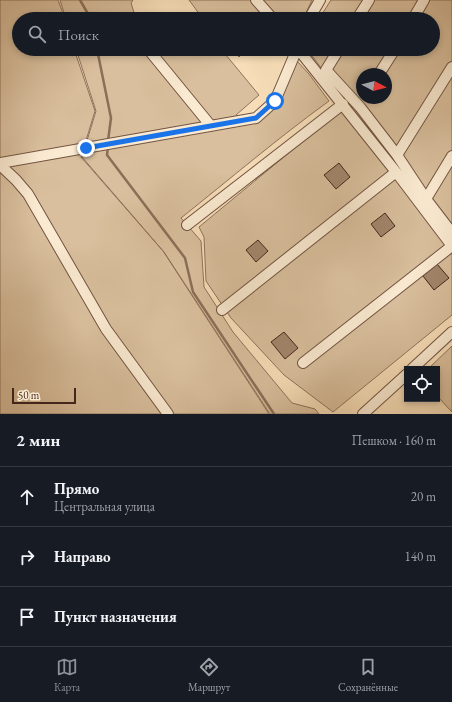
<!DOCTYPE html>
<html lang="ru">
<head>
<meta charset="utf-8">
<style>
	:root { --surface:#171b24; --page:#20242c; --text:#f1f3f6; --muted:#9ea1a6; --line:#363941; --accent:#8c9099 }
	body { margin:0; font-family:"EB Garamond",serif; background:var(--page); color:var(--text) }
	.controls { position:absolute; right:12px; bottom:12px; display:grid; overflow:hidden; border-radius:0px; box-shadow:0 2px 6px #0003 }
	.controls button { width:36px; height:36px; display:grid; place-items:center; padding:0; border:0; border-bottom:1px solid var(--line); background:var(--surface); color:var(--text); font:20px sans-serif }
	.compass { position:absolute; left:356px; top:68px; width:36px; height:36px; border-radius:50%; background:var(--surface); box-shadow:0 2px 6px #0003; rotate:97deg }
	.scale { position:absolute; left:12px; bottom:10px; width:64px; box-sizing:border-box; padding-left:4px; border:2px solid #45261a; border-top:0; font-size:11px; line-height:14px; white-space:nowrap; color:#45261a; -webkit-text-stroke:3px #faead1; paint-order:stroke }
	.stop { position:absolute; width:12px; height:12px; margin:-9px; border:3px solid #1a73e8; border-radius:50%; background:#fff }
	.stop.end { background:#1a73e8; border-color:#fff; box-shadow:0 1px 4px #0008 }
	.list { margin:0; padding:0; list-style:none }
	h2 { display:flex; justify-content:space-between; align-items:center; height:52px; margin:0; padding:0 16px; font-size:17px }
	h2 small { font-size:13px; font-weight:400; color:var(--muted) }
	.list li { display:grid; grid-template-columns:26px 1fr auto; gap:12px; align-items:center; box-sizing:border-box; height:60px; padding:0 16px; border-top:1px solid var(--line) }
	.list b { display:block; font-size:15px; white-space:nowrap }
	.list p { margin:0; font-size:13px; white-space:nowrap; color:var(--muted) }
	.list em { font-size:13px; font-style:normal; color:var(--muted) }
	.icon { flex:none; width:22px; height:22px; fill:none; stroke:currentColor; stroke-width:2; stroke-linecap:round; stroke-linejoin:round }
	.map { position:relative; flex:none; width:452px; height:414px; overflow:hidden }
	.search { position:absolute; background:var(--surface); box-shadow:0 2px 6px #0003; left:12px; right:12px; top:12px; height:44px; display:flex; align-items:center; gap:10px; box-sizing:border-box; padding:0 14px; border-radius:22px; color:var(--muted); font-size:15px }
	.sheet { height:232px; background:var(--surface) }
	nav { display:flex; justify-content:space-around; align-items:center; box-sizing:border-box; height:56px; border-top:1px solid var(--line); background:var(--surface); font-size:11px; color:var(--muted) }
	nav a { display:grid; justify-items:center; gap:2px }
	nav .on { color:var(--accent) }
	.map>svg:first-child { display:block }
	.green { fill:#d9bf9d; stroke:#8f725c; fill-rule:evenodd }
	.lines { fill:none; stroke-linecap:round; stroke-linejoin:round }
	.stream { stroke:#8b6f58; stroke-width:2.5 }
	.building { fill:#a2866c; stroke:#45261a }
	.minor-casing { stroke:#725442; stroke-width:12 }
	.minor { stroke:#faead1; stroke-width:10 }
	.route { stroke:#1a73e8; stroke-width:5 }
</style>
</head>
<body>
<div class="map">
<svg width="452" height="414" viewBox="0 0 452 414">
	<rect width="100%" height="100%" fill="#f7deb8"/>
	<filter id="stains"><feTurbulence type="fractalNoise" baseFrequency=".005" numOctaves="4"/><feColorMatrix values="0 0 0 0 .2 0 0 0 0 .09 0 0 0 0 .02 0 0 0 .5 -.17"/></filter>
	<radialGradient id="worn" r=".72"><stop offset=".6" stop-color="#630" stop-opacity="0"/><stop offset="1" stop-color="#630" stop-opacity=".3"/></radialGradient>
	<!-- green -->
	<path class="green" d="M0,0H58L65,19H19V49H74L95,111L81,157L163,251L269,414H0Z
		M60,0H133L131,3L136,19H66Z
		M189,0H312L303,19H283L280,15L276,19H203Z
		M331,0H452V315L333,412L284,375L231,318L206,281L204,237L199,227L348,104L307,49H433V19H319ZM362,74H386V98H362Z
		M76,49H221L259,95L236,115L256,121L277,107L297,61L309,74L329,101C278,138 230,179 181,218L201,241L204,287L233,332L292,403L315,409L319,414H270L164,252L82,157L96,111Z
		M231,49H247L239,57Z
		M452,346V412L437,396V369H428Z"/>
	<g class="lines">
		<!-- stream -->
		<path class="stream" d="M80,0L91,19
			M97,49L111,118L108,141
			M108,146L107,155L185,258L193,292L274,414"/>
	</g>
	<!-- building -->
	<path class="building" d="M339,163L350,177L336,189L324,175Z
		M385,213L395,226L381,237L371,224Z
		M258,240L268,251L256,262L246,250Z
		M437,264L449,278L434,290L423,276Z
		M284,332L298,348L285,359L271,342Z"/>
	<g class="lines">
		<!-- minor casing -->
		<g class="minor-casing">
			<path id="minor" d="M256,0L273,19
				M309,19L320,0
				M357,19L369,0
				M413,19L424,0
				M148,49L211,126
				M298,49L396,172L452,246
				M339,49L326,70L360,107L397,155L426,199L452,233
				M379,74L395,49
				M397,155L452,67
				M0,163L256,118L275,101L297,49
				M0,165L16,180L28,194L106,329L168,414
				M426,199L452,156
				M187,225L343,104
				M222,310L396,172
				M303,363L452,246
				M412,369L452,332
				M363,414L407,374"/>
		</g>
		<!-- minor -->
		<use href="#minor" class="minor"/>
	</g>
	<g class="lines">
		<!-- route -->
		<path class="route" d="M86,148L256,118L275,101"/>
	</g>
	<rect width="100%" height="100%" filter="url(#stains)"/>
	<rect width="100%" height="100%" fill="url(#worn)"/>
</svg>
<div class="controls">
<button><svg class="icon" aria-label="locate" viewBox="0 0 24 24"><circle cx="12" cy="12" r="6"/><path d="M12 2v4M12 18v4M2 12h4M18 12h4"/></svg></button>
</div>
<svg class="compass" viewBox="-18 -18 36 36"><path d="M0-13l5 13h-10z" fill="#e53935"/><path d="M0 13l5-13h-10z" fill="#9ea1a6"/></svg>
<div class="scale">50 m</div>
<div class="stop" style="left:275px;top:101px"></div>
<div class="stop end" style="left:86px;top:148px"></div>
<div class="search"><svg class="icon" aria-label="search" viewBox="0 0 24 24"><circle cx="10" cy="10" r="6"/><path d="M15 15l6 6"/></svg>Поиск</div>
</div>
<section class="sheet">
<h2>2 мин<small>Пешком · 160 m</small></h2>
<ul class="list">
<li><svg class="icon" aria-label="ahead" viewBox="0 0 24 24"><path d="M12 20V5M6 11l6-6 6 6"/></svg><div><b>Прямо</b><p>Центральная улица</p></div><em>20 m</em></li>
<li><svg class="icon" aria-label="right" viewBox="0 0 24 24"><path d="M7 20v-9h11M14 6l5 5-5 5"/></svg><div><b>Направо</b></div><em>140 m</em></li>
<li><svg class="icon" aria-label="arrive" viewBox="0 0 24 24"><path d="M6 21V4h12l-3 4 3 4H6"/></svg><div><b>Пункт назначения</b></div></li>
</ul>
</section>
<nav>
<a class="on"><svg class="icon" aria-label="map" viewBox="0 0 24 24"><path d="M3 6l6-2 6 2 6-2v14l-6 2-6-2-6 2zM9 4v14M15 6v14"/></svg>Карта</a>
<a><svg class="icon" aria-label="directions" viewBox="0 0 24 24"><path d="M12 3l9 9-9 9-9-9zM9 14v-3h6M13 9l2 2-2 2"/></svg>Маршрут</a>
<a><svg class="icon" aria-label="saved" viewBox="0 0 24 24"><path d="M7 4h10v16l-5-4-5 4z"/></svg>Сохранённые</a>
</nav>
</body>
</html>
